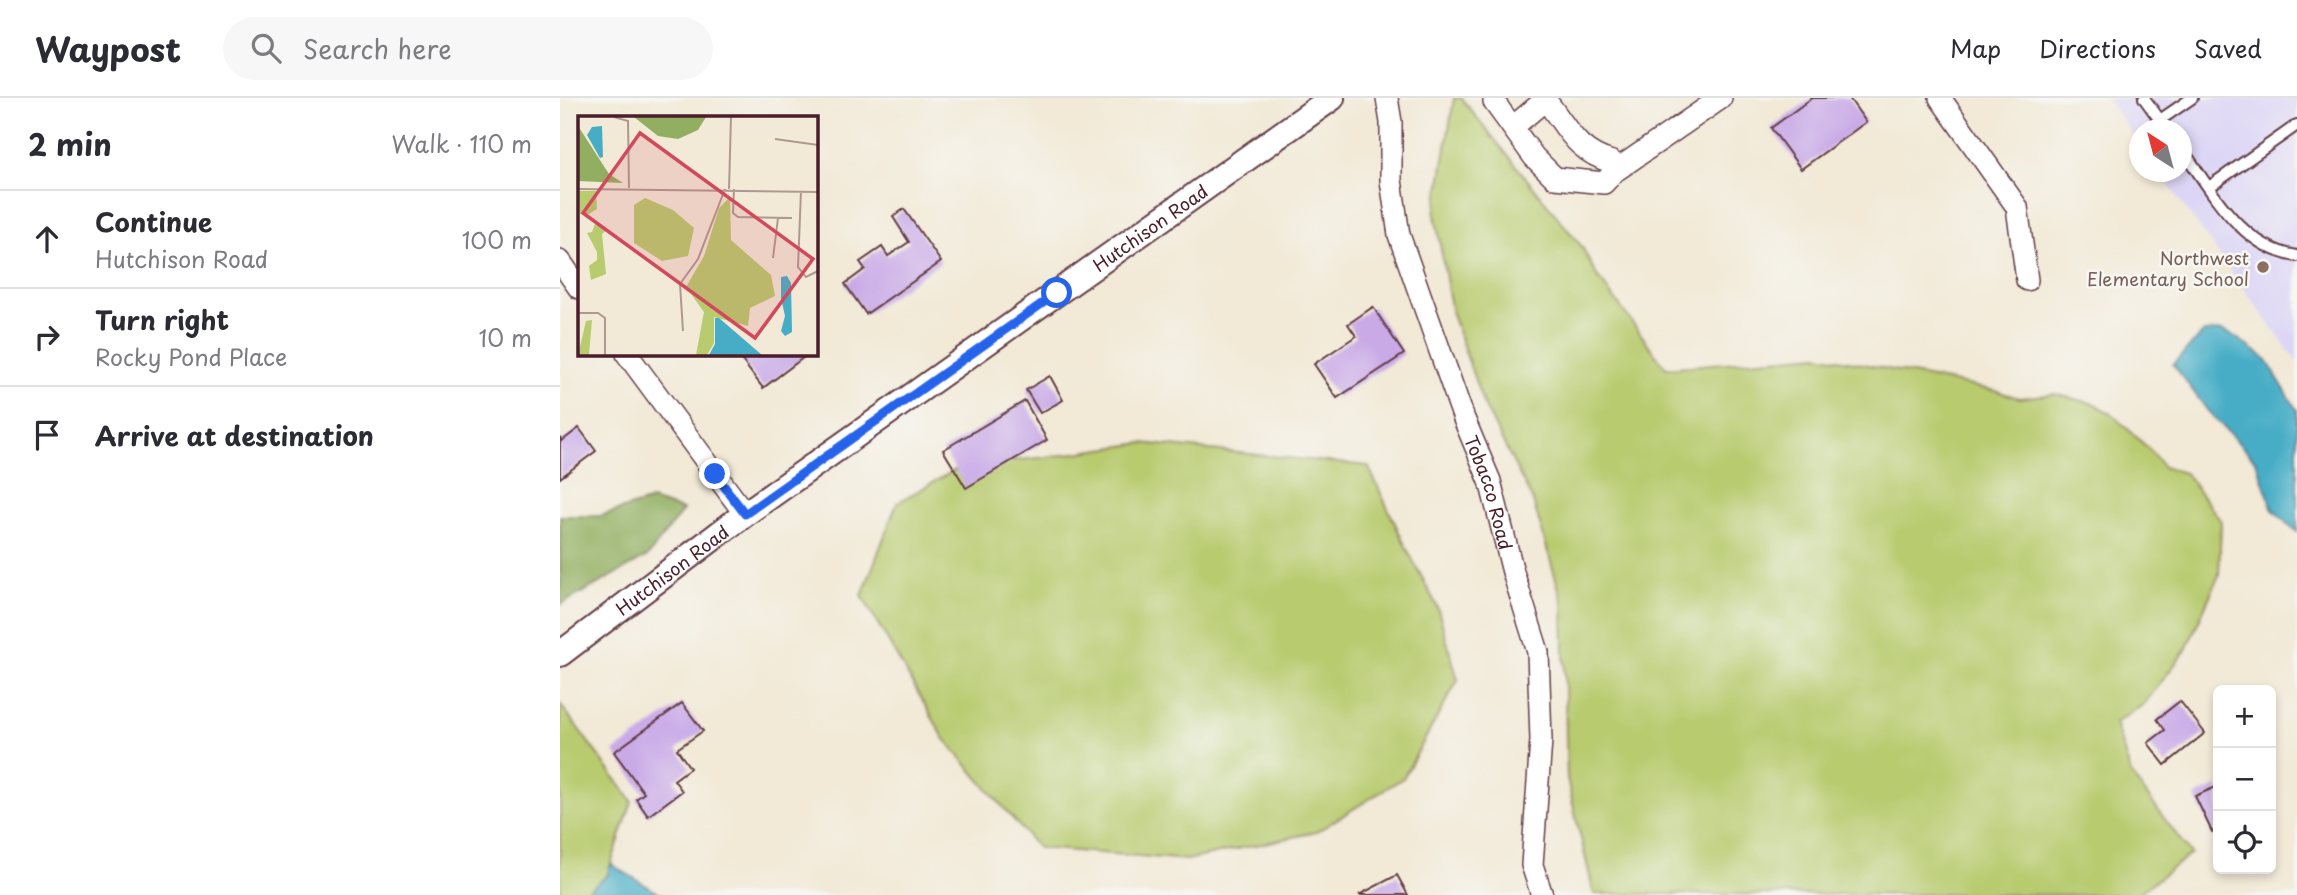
<!DOCTYPE html>
<html lang="en">
<head>
<meta charset="utf-8">
<style>
	:root { --surface:#fff; --page:#f7f7f7; --text:#2b2b33; --muted:#7c7c81; --line:#e1e1e2 }
	body { margin:0; font-family:"Playpen Sans",sans-serif; background:var(--page); color:var(--text) }
	.controls { position:absolute; right:21px; bottom:21px; display:grid; overflow:hidden; border-radius:10px; box-shadow:0 4px 10px #0003 }
	.controls button { width:63px; height:63px; display:grid; place-items:center; padding:0; border:0; border-bottom:2px solid var(--line); background:var(--surface); color:var(--text); font:35px sans-serif }
	.compass { position:absolute; left:1569px; top:21px; width:63px; height:63px; border-radius:50%; background:var(--surface); box-shadow:0 4px 10px #0003; rotate:324deg }
	.stop { position:absolute; width:21px; height:21px; margin:-16px; border:5px solid #2563eb; border-radius:50%; background:#fff }
	.stop.end { background:#2563eb; border-color:#fff; box-shadow:0 2px 7px #0008 }
	.list { margin:0; padding:0; list-style:none }
	h2 { display:flex; justify-content:space-between; align-items:center; height:91px; margin:0; padding:0 28px; font-size:30px }
	h2 small { font-size:23px; font-weight:400; color:var(--muted) }
	.list li { display:grid; grid-template-columns:46px 1fr auto; gap:21px; align-items:center; box-sizing:border-box; height:98px; padding:0 28px; border-top:2px solid var(--line) }
	.list b { display:block; font-size:26px; white-space:nowrap }
	.list p { margin:0; font-size:23px; white-space:nowrap; color:var(--muted) }
	.list em { font-size:23px; font-style:normal; color:var(--muted) }
	.icon { flex:none; width:38px; height:38px; fill:none; stroke:currentColor; stroke-width:2; stroke-linecap:round; stroke-linejoin:round }
	.map { position:relative; flex:none; width:1737px; height:797px; overflow:hidden }
	header { display:flex; align-items:center; gap:42px; box-sizing:border-box; height:98px; padding:0 35px; background:var(--surface); border-bottom:2px solid var(--line) }
	header strong { font-size:33px }
	nav { display:flex; gap:38px; margin-inline-start:auto; font-size:24px }
	.search { width:490px; height:63px; background:var(--page); display:flex; align-items:center; gap:18px; box-sizing:border-box; padding:0 24px; border-radius:38px; color:var(--muted); font-size:26px }
	main { display:flex }
	aside { flex:1; background:var(--surface) }
	.map>svg:first-child { display:block }
	.built { fill:#dcd5f6 }
	.green { fill:#b8cb6e; stroke:#81754c; stroke-width:2 }
	.forest { fill:#92af61; stroke:#6e6746; stroke-width:2 }
	.water { fill:#47adc6; stroke:#486678; stroke-width:2 }
	.building { fill:#c9aae7 }
	.lines { fill:none; stroke-linecap:round; stroke-linejoin:round }
	.service-casing { stroke:#633d45; stroke-width:14 }
	.minor-casing { stroke:#633d45; stroke-width:24 }
	.tertiary-casing { stroke:#633d45; stroke-width:28 }
	.service { stroke:#fff; stroke-width:10 }
	.minor { stroke:#fff; stroke-width:21 }
	.tertiary { stroke:#fff; stroke-width:24 }
	.route { stroke:#2563eb; stroke-width:9 }
	.education-dot { fill:#8d6e63; stroke:#f6f6f2; stroke-width:2.5 }
	.labels { text-anchor:middle; dominant-baseline:central; stroke-width:5; stroke-linejoin:round; paint-order:stroke }
	.street-label { font-size:18px; fill:#4a1f2b; stroke:#f6f6f2 }
	.education-label { font-size:18px; fill:#785e54; stroke:#f6f6f2; text-anchor:end }
	.inset-road { fill:none; stroke:#af9892; stroke-width:2 }
	.view { fill:#d1495b; fill-opacity:0.15; stroke:#d1495b; stroke-width:3.5 }
	.inset-edge { fill:none; stroke:#4a1f2b; stroke-width:3.5 }
</style>
</head>
<body>
<header>
<strong>Waypost</strong>
<div class="search"><svg class="icon" aria-label="search" viewBox="0 0 24 24"><circle cx="10" cy="10" r="6"/><path d="M15 15l6 6"/></svg>Search here</div>
<nav><a>Map</a><a>Directions</a><a>Saved</a></nav>
</header>
<main>
<aside>
<h2>2 min<small>Walk · 110 m</small></h2>
<ul class="list">
<li><svg class="icon" aria-label="ahead" viewBox="0 0 24 24"><path d="M12 20V5M6 11l6-6 6 6"/></svg><div><b>Continue</b><p>Hutchison Road</p></div><em>100 m</em></li>
<li><svg class="icon" aria-label="right" viewBox="0 0 24 24"><path d="M7 20v-9h11M14 6l5 5-5 5"/></svg><div><b>Turn right</b><p>Rocky Pond Place</p></div><em>10 m</em></li>
<li><svg class="icon" aria-label="arrive" viewBox="0 0 24 24"><path d="M6 21V4h12l-3 4 3 4H6"/></svg><div><b>Arrive at destination</b></div></li>
</ul>
</aside>
<div class="map">
<svg width="1737" height="797" viewBox="0 0 1737 797">
	<rect width="100%" height="100%" fill="#f6f6f2"/>
	<filter id="ink" filterUnits="userSpaceOnUse"><feTurbulence type="fractalNoise" baseFrequency=".0143" numOctaves="2"/><feDisplacementMap in="SourceGraphic" scale="14" xChannelSelector="R" yChannelSelector="G"/><feConvolveMatrix kernelMatrix="1 2 1 2 8 2 1 2 1" color-interpolation-filters="sRGB"/></filter>
	<filter id="wash" filterUnits="userSpaceOnUse"><feTurbulence type="fractalNoise" baseFrequency=".00686" numOctaves="4" result="noise"/><feDisplacementMap in="SourceGraphic" scale="28" xChannelSelector="R" yChannelSelector="G"/><feGaussianBlur stdDeviation="1.57" result="paint"/><feColorMatrix in="noise" values="0 0 0 0 0 0 0 0 0 0 0 0 0 0 0 0 0 1.4 0 .05"/><feComposite in="paint" operator="in"/></filter>
	<g filter="url(#wash)">
		<rect width="100%" height="100%" fill="#f2e9d6"/>
		<!-- built -->
		<path class="built" d="M1546,0H1737V264L1599,74H1622V32H1580L1579,46Z"/>
		<!-- green -->
		<path class="green" d="M894,0H901L1022,149L1036,176L1106,270L1259,257L1436,293L1459,300L1495,296L1535,306L1555,319L1591,353L1603,369L1625,375L1661,423L1659,477L1626,552L1584,606L1555,625L1571,676L1631,756L1576,797L1034,796L1007,681L1003,505L973,403L923,305L892,216L875,116Z
			M582,345L808,368L847,451L877,508L898,582L843,680L756,734L627,762L478,750L384,640L302,498L337,405L402,368L488,359Z
			M0,606L72,703L47,778L22,797H0Z"/>
		<!-- forest -->
		<path class="forest" d="M91,402L123,412L88,458L0,507V418H41Z"/>
		<!-- water -->
		<path class="water" d="M1662,233L1674,238L1706,261L1737,312V434L1713,412L1696,363L1648,313L1613,266L1644,234Z
			M51,766L54,768L102,797H22L47,778Z"/>
		<g id="blocks">
			<!-- building -->
			<path class="building" d="M1252,0H1289L1306,24L1241,71L1211,30Z
				M344,111L381,164L306,216L285,186L305,171L300,164L322,149L328,158L349,144L333,119Z
				M813,209L844,256L777,300L754,266L796,238L788,226Z
				M177,256H248L203,290Z
				M490,278L503,302L480,315L466,292Z
				M465,303L487,342L406,390L383,352Z
				M19,330L36,353L0,380V339L2,343Z
				M1620,603L1645,635L1605,667L1588,645L1605,632L1597,621Z
				M122,605L143,633L117,651L130,670L114,682L122,693L88,718L76,701L84,695L54,654Z
				M1658,688V731L1652,734L1635,698Z
				M837,777L848,797H799Z"/>
		</g>
	</g>
	<g filter="url(#ink)">
		<use href="#blocks" fill-opacity="0" stroke="#633d45" stroke-width="2"/>
		<g class="lines">
			<!-- service casing -->
			<g class="service-casing">
				<path id="service" d="M1584,0L1607,32
					M1600,22L1632,0
					M1622,51C1652,93 1681,150 1737,158
					M1649,89L1737,27"/>
			</g>
			<!-- minor casing -->
			<g class="minor-casing">
				<g id="minor">
					<path id="s1" d="M827,0L831,24V82L839,137L904,321L930,383L953,474L978,554L981,642L972,767L982,797"/>
					<path d="M935,0L934,4L974,59L995,80L1044,85L1055,73L1161,0"/>
					<path d="M984,0C1007,28 1015,54 1052,64L1055,73"/>
					<path d="M1380,0L1457,109L1467,182"/>
					<path d="M953,29L985,2"/>
					<path d="M0,163L19,190"/>
					<path d="M67,256L185,416"/>
				</g>
			</g>
			<!-- tertiary casing -->
			<g class="tertiary-casing">
				<g id="tertiary">
					<path id="s2" d="M0,556L185,416L772,0"/>
				</g>
			</g>
			<!-- service -->
			<use href="#service" class="service"/>
			<!-- minor -->
			<use href="#minor" class="minor"/>
			<!-- tertiary -->
			<use href="#tertiary" class="tertiary"/>
		</g>
	</g>
	<g class="lines" filter="url(#ink)">
		<!-- route -->
		<path class="route" d="M155,376L185,416L497,195"/>
	</g>
	<!-- markers -->
	<circle class="education-dot" cx="1703" cy="169" r="7"/>
	<g class="labels">
		<!-- street labels -->
		<g class="street-label">
			<text stroke="none"><textPath href="#s2" startOffset="728">Hutchison Road</textPath></text>
			<text stroke="none"><textPath href="#s1" startOffset="411">Tobacco Road</textPath></text>
			<text stroke="none"><textPath href="#s2" startOffset="140">Hutchison Road</textPath></text>
		</g>
		<!-- education labels -->
		<g class="education-label">
			<text x="1689" y="159">Northwest<tspan x="1689" dy="21">Elementary School</tspan></text>
		</g>
	</g>
	<!-- overview -->
	<g transform="translate(18 18)">
		<rect width="240" height="240" fill="#f2e9d6"/>
		<path d="M1,75H18L19,93L11,98H2ZM152,81L153,124L193,159L197,180L172,192L170,210L136,201V227L129,239H118L126,196L108,171L126,140L141,92ZM67,82L95,94L116,112L110,140L84,145L56,127V89ZM17,108L29,114L24,118L28,158L13,164L11,150L19,144V136L9,117L14,116ZM14,204L11,239H0L8,205Z" fill="#b8cb6e"/>
		<path d="M56,1H128L120,14L100,23L80,20ZM0,10L31,58L45,67L0,65Z" fill="#92af61"/>
		<path d="M24,10L25,41L22,42L9,19L14,11ZM209,160L213,167L214,216L207,220L203,215L207,200L203,182V161ZM137,202H141L184,239H131L137,228Z" fill="#47adc6"/>
		<path class="inset-road" d="M36,1L50,5L51,72M197,23L240,29M0,73L240,76M151,73L153,1M156,73L155,97L160,101L214,102M223,75L220,151L228,161L240,155M195,142L200,102M0,197H20L27,202V239M105,215L102,168L120,143L147,73"/>
		<path class="view" d="M62,17L235,143L177,222L5,97Z"/>
		<rect width="240" height="240" class="inset-edge"/>
	</g>
</svg>
<div class="controls">
<button>+</button>
<button>−</button>
<button><svg class="icon" aria-label="locate" viewBox="0 0 24 24"><circle cx="12" cy="12" r="6"/><path d="M12 2v4M12 18v4M2 12h4M18 12h4"/></svg></button>
</div>
<svg class="compass" viewBox="-18 -18 36 36"><path d="M0-13l5 13h-10z" fill="#e53935"/><path d="M0 13l5-13h-10z" fill="#7c7c81"/></svg>
<div class="stop" style="left:497px;top:195px"></div>
<div class="stop end" style="left:155px;top:376px"></div>
</div>
</main>
</body>
</html>
